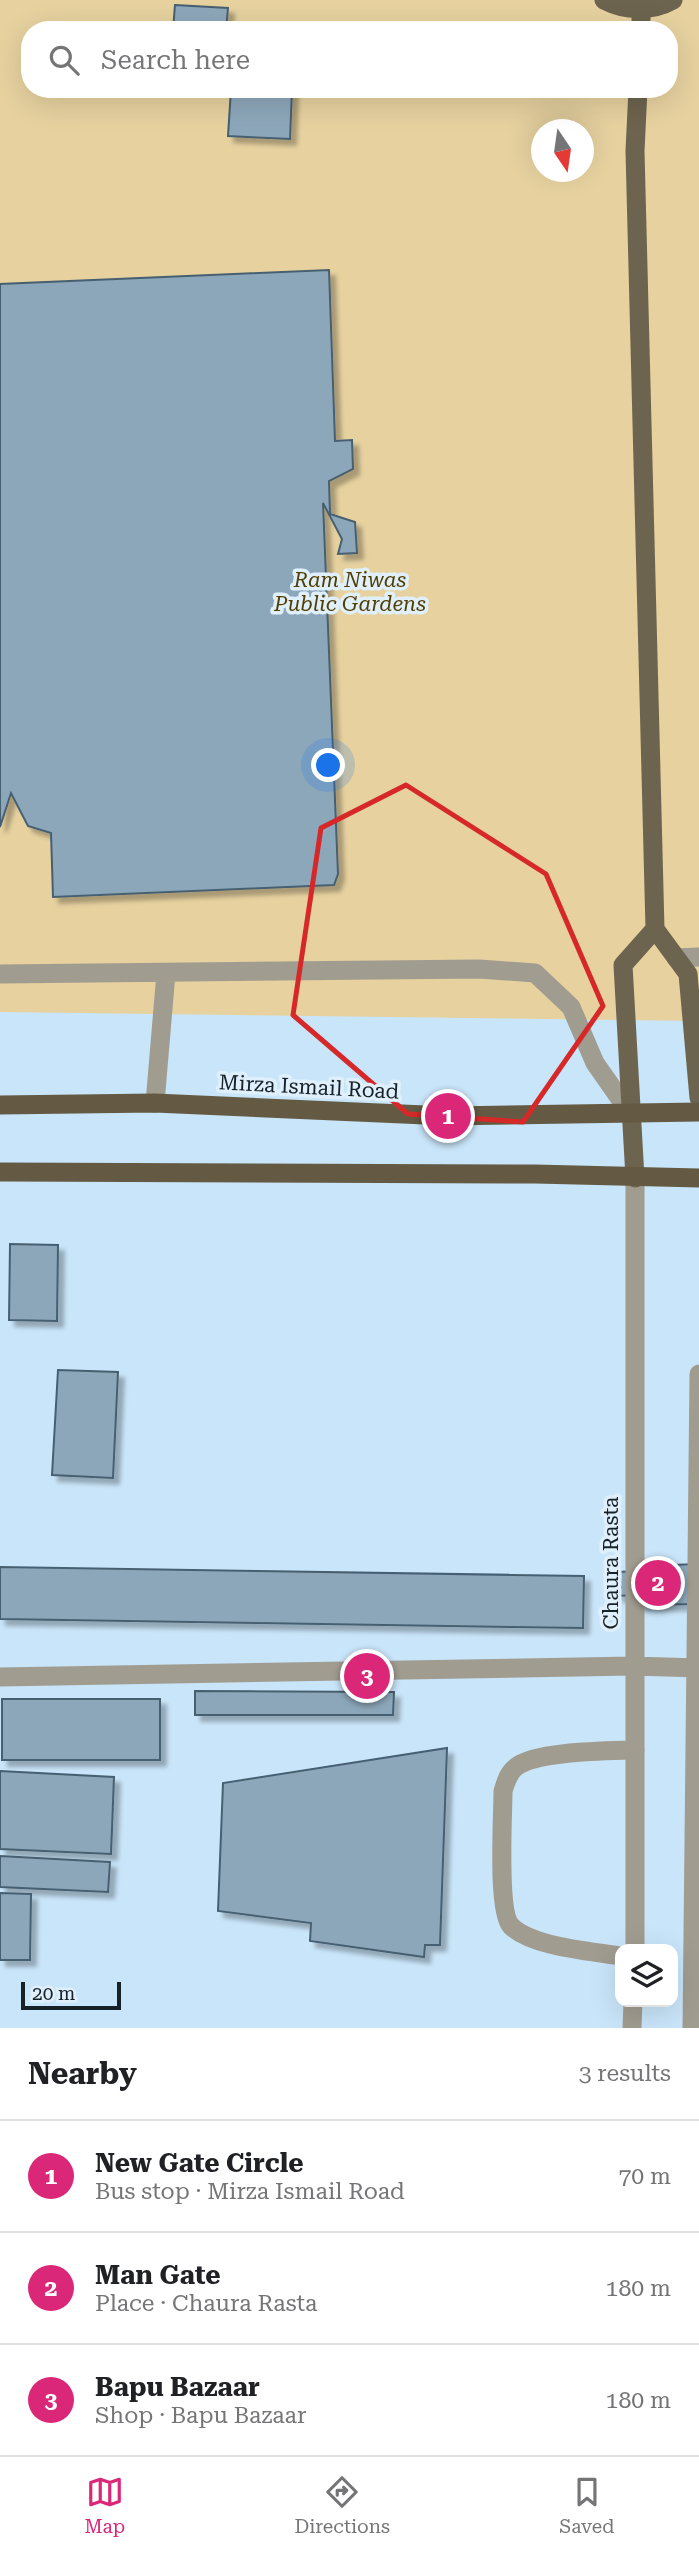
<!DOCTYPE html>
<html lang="en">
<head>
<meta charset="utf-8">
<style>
	:root { --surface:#fff; --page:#f6f6f6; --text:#202124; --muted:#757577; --line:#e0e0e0; --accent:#db2777 }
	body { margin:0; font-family:"Roboto Serif",serif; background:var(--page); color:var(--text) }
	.controls { position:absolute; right:21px; bottom:21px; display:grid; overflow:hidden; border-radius:14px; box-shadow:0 7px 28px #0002 }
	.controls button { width:63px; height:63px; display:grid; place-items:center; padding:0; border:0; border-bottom:2px solid var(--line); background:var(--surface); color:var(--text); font:35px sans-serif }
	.compass { position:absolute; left:531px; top:119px; width:63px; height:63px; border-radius:50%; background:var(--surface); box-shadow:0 7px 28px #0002; rotate:167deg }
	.scale { position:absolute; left:21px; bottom:18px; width:100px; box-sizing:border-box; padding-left:7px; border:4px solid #162128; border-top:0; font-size:19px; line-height:24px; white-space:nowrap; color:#162128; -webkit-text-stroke:5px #dff0fc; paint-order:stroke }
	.you { position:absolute; left:329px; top:766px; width:24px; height:24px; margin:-18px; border:5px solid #fff; border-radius:50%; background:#1a73e8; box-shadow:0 0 0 10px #1a73e833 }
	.badge { display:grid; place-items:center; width:46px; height:46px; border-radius:50%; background:var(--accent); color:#fff; font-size:23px; font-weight:700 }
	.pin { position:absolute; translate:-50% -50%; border:4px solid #fff; box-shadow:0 2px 7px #0006 }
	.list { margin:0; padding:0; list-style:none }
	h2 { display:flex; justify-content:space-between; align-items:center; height:91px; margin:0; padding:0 28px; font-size:30px }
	h2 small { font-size:23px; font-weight:400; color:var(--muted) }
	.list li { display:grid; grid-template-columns:46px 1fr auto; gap:21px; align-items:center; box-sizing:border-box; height:112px; padding:0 28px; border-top:2px solid var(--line) }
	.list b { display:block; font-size:26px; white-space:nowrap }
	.list p { margin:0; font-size:23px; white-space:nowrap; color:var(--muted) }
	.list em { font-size:23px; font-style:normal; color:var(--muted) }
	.icon { flex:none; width:38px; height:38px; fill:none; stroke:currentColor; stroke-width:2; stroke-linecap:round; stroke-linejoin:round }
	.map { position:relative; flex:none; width:699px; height:2028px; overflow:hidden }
	.search { position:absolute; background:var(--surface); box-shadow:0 7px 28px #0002; left:21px; right:21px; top:21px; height:77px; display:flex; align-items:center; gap:18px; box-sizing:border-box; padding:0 24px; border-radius:28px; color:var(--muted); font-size:26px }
	.sheet { height:427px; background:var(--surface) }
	nav { display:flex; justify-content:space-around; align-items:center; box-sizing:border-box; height:98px; border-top:2px solid var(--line); background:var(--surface); font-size:19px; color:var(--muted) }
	nav a { display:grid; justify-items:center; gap:4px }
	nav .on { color:var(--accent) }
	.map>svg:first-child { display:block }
	.green { fill:#e6d19f; fill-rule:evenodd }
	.building { fill:#8da7ba; stroke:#476071; stroke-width:2; filter:url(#shadow) }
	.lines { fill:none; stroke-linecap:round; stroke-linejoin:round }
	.service { stroke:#a19c90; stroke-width:19 }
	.tertiary { stroke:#a19c90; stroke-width:19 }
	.primary { stroke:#6d644f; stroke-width:19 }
	.trunk { stroke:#645a43; stroke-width:19 }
	.marked { fill:none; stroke:#d62828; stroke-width:5; stroke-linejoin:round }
	.labels { text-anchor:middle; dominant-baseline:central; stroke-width:7; stroke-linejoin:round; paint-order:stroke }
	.park-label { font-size:21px; font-style:italic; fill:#523e00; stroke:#dff0fc }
	.street-label { font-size:21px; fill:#162128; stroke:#dff0fc }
</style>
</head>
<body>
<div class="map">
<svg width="699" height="2028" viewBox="0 0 699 2028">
	<defs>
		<filter id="shadow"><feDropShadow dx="6" dy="6" stdDeviation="2" flood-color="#0004"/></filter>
	</defs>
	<rect width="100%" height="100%" fill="#c9e5f9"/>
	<!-- green -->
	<path class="green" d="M0,0H699V1021L0,1012ZM30,30H669V89H30ZM542,130H584V172H542Z"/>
	<!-- building -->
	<path class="building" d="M175,5L228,8L226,30H173Z
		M231,89H292L290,139L228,136Z
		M329,270L335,441L352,440L353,469L329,481L330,514L355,522L357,553L338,554L342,539L323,503L338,874L334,885L53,897L51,833L28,826L11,793L0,827V284Z
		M10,1244L58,1245L57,1321L9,1320Z
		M58,1370L118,1372L113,1478L52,1475Z
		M699,1564V1604L638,1605V1595L617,1596L616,1572L642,1571V1566Z
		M0,1567L584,1576L583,1628L0,1619Z
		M195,1691L394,1692L393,1715H195Z
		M2,1699H160V1760H2Z
		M447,1748L440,1945H425L424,1957L310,1941L311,1923L218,1911L223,1783Z
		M0,1771L114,1777L111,1854L0,1849Z
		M0,1856L110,1862L108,1892L0,1887Z
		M0,1893L31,1894L30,1960H0Z"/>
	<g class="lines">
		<!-- service -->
		<path class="service" d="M676,958L699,957
			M0,974L479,969L535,973L571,1007L595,1063L630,1113
			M155,1103L166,973
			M620,1956C591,1951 532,1947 511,1926C497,1911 503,1816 503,1791C506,1782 508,1773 516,1767C535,1751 608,1751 635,1750"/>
		<!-- tertiary -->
		<path class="tertiary" d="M635,1178V1949
			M0,1677L633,1666L699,1668
			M632,2028L633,2002
			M692,2028L699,1374"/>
		<!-- primary -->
		<path class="primary" d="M604,0C625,11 652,12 673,0
			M641,30V9
			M638,89L635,151L655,929L688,974L699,1098
			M635,1178L623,965L655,929"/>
		<!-- trunk -->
		<path class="trunk" d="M0,1105L155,1103L448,1116L699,1112
			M0,1172L535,1174L699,1178"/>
	</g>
	<!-- marked area -->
	<path class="marked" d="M406,785L546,874L603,1006L523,1122L408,1114L293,1015L321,828Z"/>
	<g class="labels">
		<!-- park labels -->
		<g class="park-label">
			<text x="350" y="580">Ram Niwas<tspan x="350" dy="24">Public Gardens</tspan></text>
		</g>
		<!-- street labels -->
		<g class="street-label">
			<text transform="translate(309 1087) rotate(3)">Mirza Ismail Road</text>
			<text transform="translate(611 1563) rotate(-90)">Chaura Rasta</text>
		</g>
	</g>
</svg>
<div class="controls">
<button><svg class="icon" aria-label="layers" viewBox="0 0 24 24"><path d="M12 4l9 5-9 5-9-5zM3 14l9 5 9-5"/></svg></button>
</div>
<svg class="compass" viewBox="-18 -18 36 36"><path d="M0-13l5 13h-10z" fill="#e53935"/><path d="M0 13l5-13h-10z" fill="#757577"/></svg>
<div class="scale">20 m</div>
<div class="you"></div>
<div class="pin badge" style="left:448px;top:1116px">1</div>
<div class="pin badge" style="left:658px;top:1583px">2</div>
<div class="pin badge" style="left:367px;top:1676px">3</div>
<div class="search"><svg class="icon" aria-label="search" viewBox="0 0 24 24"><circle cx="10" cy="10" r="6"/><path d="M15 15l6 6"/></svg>Search here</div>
</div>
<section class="sheet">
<h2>Nearby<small>3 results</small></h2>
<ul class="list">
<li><span class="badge">1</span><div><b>New Gate Circle</b><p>Bus stop · Mirza Ismail Road</p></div><em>70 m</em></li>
<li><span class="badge">2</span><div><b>Man Gate</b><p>Place · Chaura Rasta</p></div><em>180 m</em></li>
<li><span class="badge">3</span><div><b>Bapu Bazaar</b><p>Shop · Bapu Bazaar</p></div><em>180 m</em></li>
</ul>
</section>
<nav>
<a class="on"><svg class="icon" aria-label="map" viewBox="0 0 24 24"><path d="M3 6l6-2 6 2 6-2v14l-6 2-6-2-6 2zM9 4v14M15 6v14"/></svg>Map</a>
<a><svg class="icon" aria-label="directions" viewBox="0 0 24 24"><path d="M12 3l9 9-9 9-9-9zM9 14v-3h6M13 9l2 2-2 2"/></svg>Directions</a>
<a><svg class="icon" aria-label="saved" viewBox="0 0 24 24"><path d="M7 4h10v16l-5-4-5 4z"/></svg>Saved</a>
</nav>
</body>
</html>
